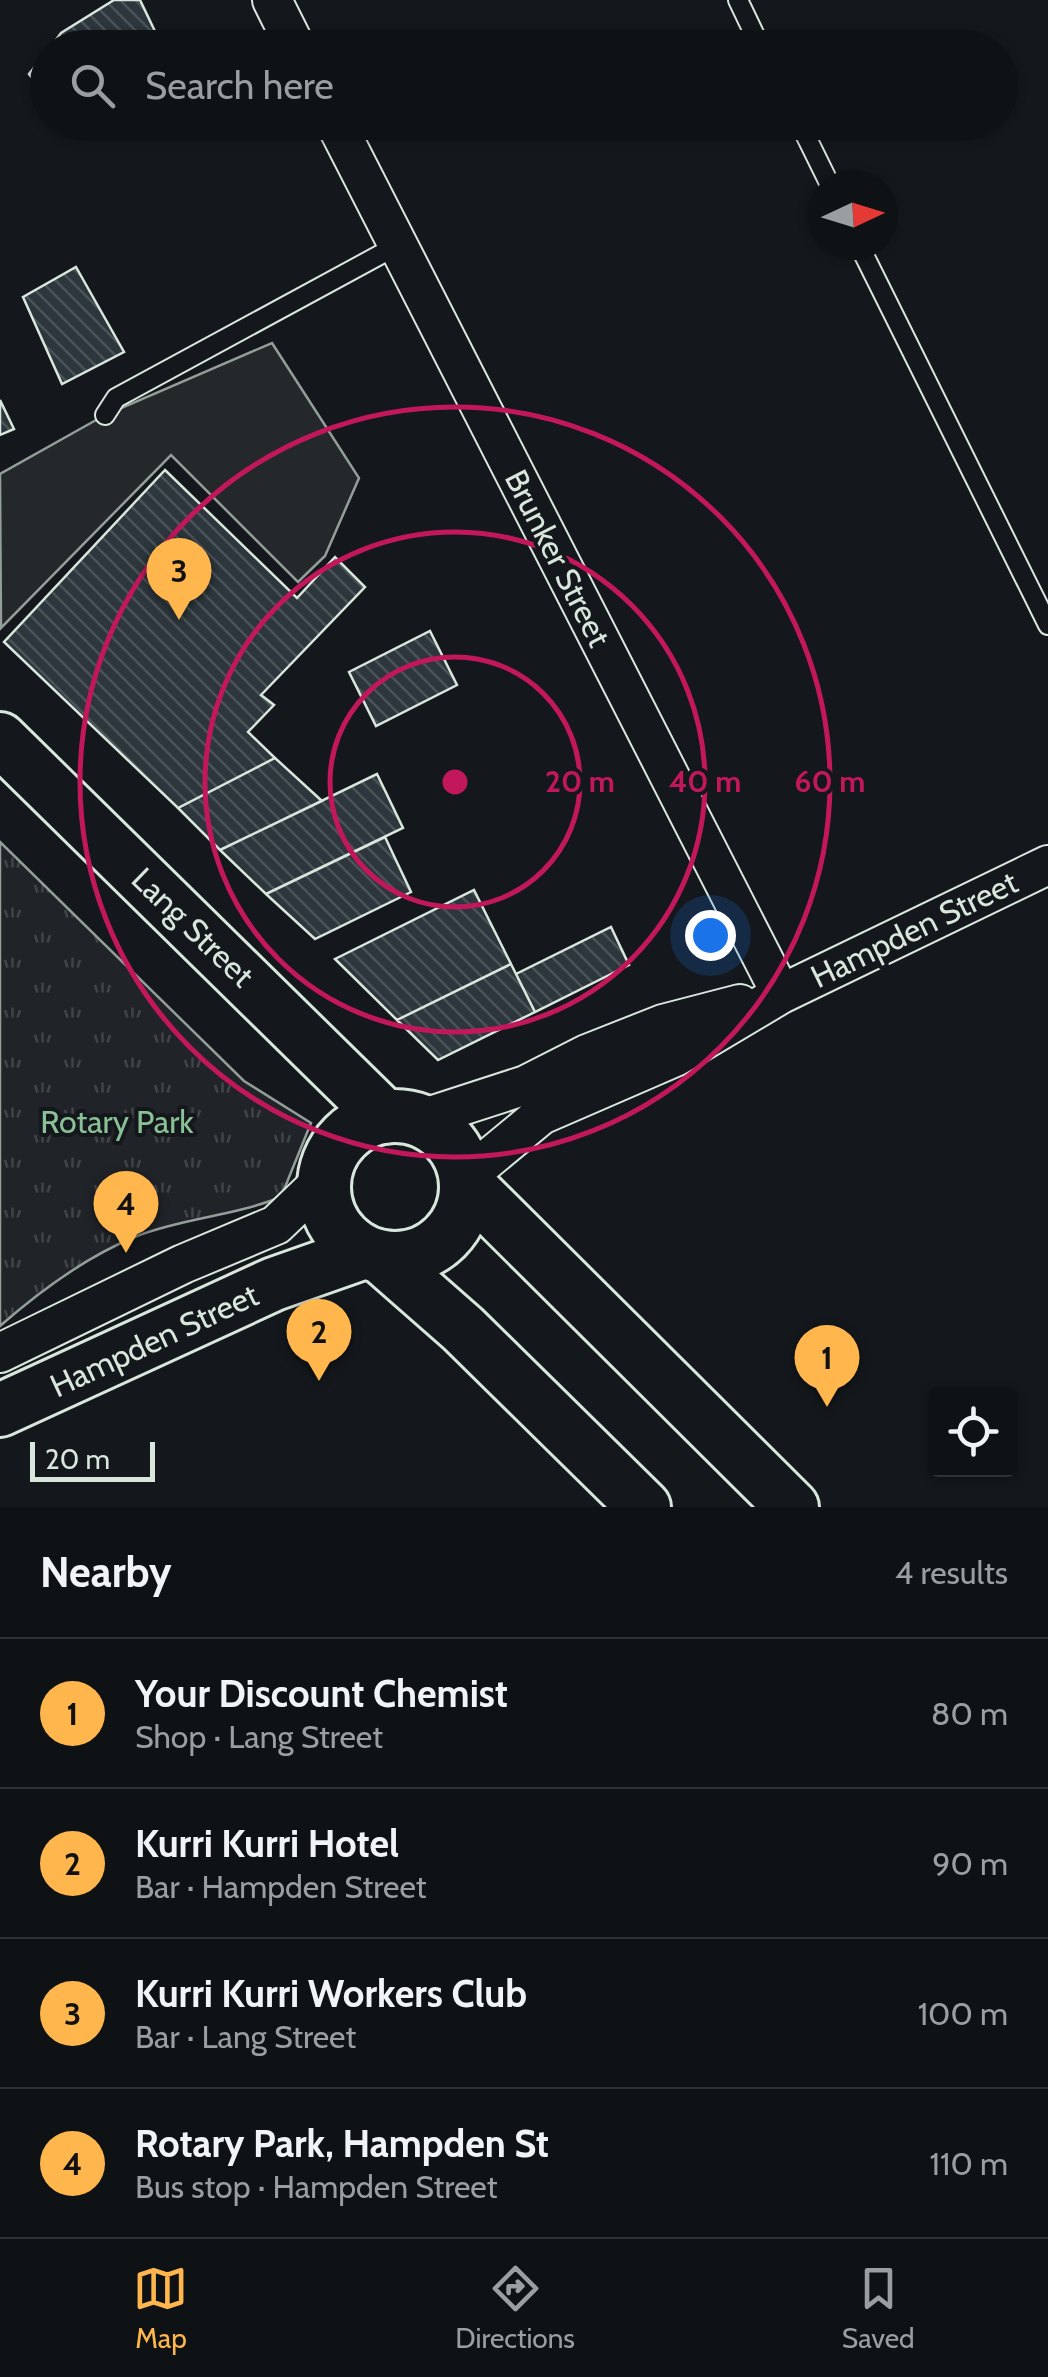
<!DOCTYPE html>
<html lang="en">
<head>
<meta charset="utf-8">
<style>
	:root { --surface:#0f1215; --page:#1d2022; --text:#f1f3f6; --muted:#9b9ea0; --line:#2f3234; --accent:#ffb74d }
	body { margin:0; font-family:Cabin,sans-serif; background:var(--page); color:var(--text) }
	.controls { position:absolute; right:30px; bottom:30px; display:grid; overflow:hidden; border-radius:10px; box-shadow:0 2px 8px #0004 }
	.controls button { width:90px; height:90px; display:grid; place-items:center; padding:0; border:0; border-bottom:2px solid var(--line); background:var(--surface); color:var(--text); font:50px sans-serif }
	.compass { position:absolute; left:808px; top:170px; width:90px; height:90px; border-radius:50%; background:var(--surface); box-shadow:0 2px 8px #0004; rotate:86deg }
	.scale { position:absolute; left:30px; bottom:25px; width:125px; box-sizing:border-box; padding-left:10px; border:5px solid #d8e6dc; border-top:0; font-size:28px; line-height:35px; white-space:nowrap; color:#d8e6dc; -webkit-text-stroke:8px #14181c; paint-order:stroke }
	.you { position:absolute; left:710px; top:935px; width:35px; height:35px; margin:-25px; border:8px solid #fff; border-radius:50%; background:#1a73e8; box-shadow:0 0 0 15px #1a73e833 }
	.badge { display:grid; place-items:center; width:65px; height:65px; border-radius:50%; background:var(--accent); color:#111; font-size:32px; font-weight:700 }
	.pin { position:absolute; translate:-50% -82px; filter:drop-shadow(0 2px 5px #0008) }
	.pin::after { content:''; position:absolute; top:52px; width:35px; height:30px; background:inherit; clip-path:polygon(0 0,100% 0,50% 100%) }
	.list { margin:0; padding:0; list-style:none }
	h2 { display:flex; justify-content:space-between; align-items:center; height:130px; margin:0; padding:0 40px; font-size:42px }
	h2 small { font-size:32px; font-weight:400; color:var(--muted) }
	.list li { display:grid; grid-template-columns:65px 1fr auto; gap:30px; align-items:center; box-sizing:border-box; height:150px; padding:0 40px; border-top:2px solid var(--line) }
	.list b { display:block; font-size:38px; white-space:nowrap }
	.list p { margin:0; font-size:32px; white-space:nowrap; color:var(--muted) }
	.list em { font-size:32px; font-style:normal; color:var(--muted) }
	.icon { flex:none; width:55px; height:55px; fill:none; stroke:currentColor; stroke-width:2; stroke-linecap:round; stroke-linejoin:round }
	.map { position:relative; flex:none; width:1048px; height:1507px; overflow:hidden }
	.search { position:absolute; background:var(--surface); box-shadow:0 2px 8px #0004; left:30px; right:30px; top:30px; height:110px; display:flex; align-items:center; gap:25px; box-sizing:border-box; padding:0 35px; border-radius:55px; color:var(--muted); font-size:38px }
	.sheet { height:730px; background:var(--surface) }
	nav { display:flex; justify-content:space-around; align-items:center; box-sizing:border-box; height:140px; border-top:2px solid var(--line); background:var(--surface); font-size:28px; color:var(--muted) }
	nav a { display:grid; justify-items:center; gap:5px }
	nav .on { color:var(--accent) }
	.map>svg:first-child { display:block }
	.park { fill:url(#park-tufts); stroke:#939e99; stroke-width:2.5 }
	.parking { fill:#24282b; stroke:#939e99; stroke-width:2.5 }
	.building { fill:url(#building-back-hatch); stroke:#d8e6dc; stroke-width:2.5 }
	.lines { fill:none; stroke-linecap:round; stroke-linejoin:round }
	.lane-casing { stroke:#d8e6dc; stroke-width:22 }
	.street-casing { stroke:#d8e6dc; stroke-width:42 }
	.secondary-casing { stroke:#d8e6dc; stroke-width:58 }
	.lane { stroke:#14181c; stroke-width:18 }
	.street { stroke:#14181c; stroke-width:38 }
	.secondary { stroke:#14181c; stroke-width:52 }
	.ring { fill:none; stroke:#c2185b; stroke-width:5 }
	.labels { text-anchor:middle; dominant-baseline:central; stroke-width:8; stroke-linejoin:round; paint-order:stroke }
	.street-label { font-size:32px; fill:#d8e6dc; stroke:#14181c }
	.park-label { font-size:32px; fill:#8ac095; stroke:#14181c }
	.centre { fill:#c2185b; stroke:#14181c; stroke-width:5 }
	.ring-label { font-size:30px; text-anchor:middle; font-weight:bold; fill:#c2185b; stroke:#14181c; stroke-width:8; stroke-linejoin:round; paint-order:stroke }
</style>
</head>
<body>
<div class="map">
<svg width="1048" height="1507" viewBox="0 0 1048 1507">
	<defs>
		<pattern id="park-tufts" width="24" height="20" patternUnits="userSpaceOnUse" patternTransform="scale(2.5)"><rect width="24" height="20" fill="#202428"/><path d="M3 7l-1-3M5 7V3M7 7l1-3M15 17l-1-3M17 17v-4M19 17l1-3" fill="none" stroke="#404447"/></pattern>
		<pattern id="building-back-hatch" width="6" height="6" patternUnits="userSpaceOnUse" patternTransform="scale(2.5)"><rect width="6" height="6" fill="#2c363c"/><path d="M-1 5l2 2M0 0l6 6M5-1l2 2" fill="none" stroke="#4a5358"/></pattern>
	</defs>
	<rect width="100%" height="100%" fill="#14181c"/>
	<!-- park -->
	<path class="park" d="M0,842L244,1081L311,1123L281,1197C234,1216 183,1218 137,1236C87,1256 40,1291 0,1326Z"/>
	<!-- parking -->
	<path class="parking" d="M272,343L359,478L325,556L298,582L171,455L1,628L0,474L105,415Z"/>
	<!-- building -->
	<path class="building" d="M114,0H140L163,48H50L61,33Z
		M48,50V99L29,74Z
		M76,267L124,352L62,384L23,297Z
		M0,400L14,429L0,435Z
		M165,470L297,598L335,557L365,587L261,695L274,705L248,732L275,758L178,808L4,642Z
		M430,631L457,685L376,726L349,672Z
		M275,758L322,801L220,850L178,808Z
		M377,774L403,828L266,894L220,850Z
		M385,837L411,892L315,939L266,894Z
		M474,890L511,964L397,1020L335,959Z
		M611,927L629,965L535,1012L516,974Z
		M511,964L535,1012L438,1060L397,1020Z"/>
	<g class="lines">
		<!-- lane casing -->
		<g class="lane-casing">
			<path id="lane" d="M738,0L761,48
				M799,122L830,185
				M859,245L1048,625
				M105,415L116,398L398,245"/>
		</g>
		<!-- street casing -->
		<g class="street-casing">
			<path id="street" d="M272,0L296,48
				M335,122L781,994
				M418,1120L526,1085L587,1054L663,1024L740,1004
				M465,1178L541,1115L677,1056L781,994L1048,865
				M0,1353L183,1264L276,1225L324,1179"/>
		</g>
		<!-- secondary casing -->
		<g class="secondary-casing">
			<path id="secondary" d="M0,739L385,1117
				M324 1187a71 71 0 1 1 142 0a71 71 0 1 1-142 0Z
				M466,1183L792,1507
				M381,1257L463,1329L644,1507
				M0,1410L274,1284L365,1252"/>
		</g>
		<!-- lane -->
		<use href="#lane" class="lane"/>
		<!-- street -->
		<use href="#street" class="street"/>
		<!-- secondary -->
		<use href="#secondary" class="secondary"/>
	</g>
	<!-- distance rings -->
	<g class="ring">
		<circle cx="455" cy="782" r="125"/>
		<circle cx="455" cy="782" r="250"/>
		<circle cx="455" cy="782" r="375"/>
	</g>
	<g class="labels">
		<!-- street labels -->
		<g class="street-label">
			<text transform="translate(558 558) rotate(63)">Brunker Street</text>
			<text transform="translate(193 927) rotate(44)">Lang Street</text>
			<text transform="translate(914 929) rotate(-26)">Hampden Street</text>
			<text transform="translate(154 1340) rotate(-25)">Hampden Street</text>
		</g>
		<!-- park labels -->
		<g class="park-label">
			<text x="117" y="1121">Rotary Park</text>
		</g>
	</g>
	<circle cx="455" cy="782" r="15" class="centre"/>
	<g class="ring-label">
		<text x="580" y="792">20 m</text>
		<text x="705" y="792">40 m</text>
		<text x="830" y="792">60 m</text>
	</g>
</svg>
<div class="controls">
<button><svg class="icon" aria-label="locate" viewBox="0 0 24 24"><circle cx="12" cy="12" r="6"/><path d="M12 2v4M12 18v4M2 12h4M18 12h4"/></svg></button>
</div>
<svg class="compass" viewBox="-18 -18 36 36"><path d="M0-13l5 13h-10z" fill="#e53935"/><path d="M0 13l5-13h-10z" fill="#9b9ea0"/></svg>
<div class="scale">20 m</div>
<div class="you"></div>
<div class="pin badge" style="left:827px;top:1407px">1</div>
<div class="pin badge" style="left:319px;top:1381px">2</div>
<div class="pin badge" style="left:179px;top:620px">3</div>
<div class="pin badge" style="left:126px;top:1253px">4</div>
<div class="search"><svg class="icon" aria-label="search" viewBox="0 0 24 24"><circle cx="10" cy="10" r="6"/><path d="M15 15l6 6"/></svg>Search here</div>
</div>
<section class="sheet">
<h2>Nearby<small>4 results</small></h2>
<ul class="list">
<li><span class="badge">1</span><div><b>Your Discount Chemist</b><p>Shop · Lang Street</p></div><em>80 m</em></li>
<li><span class="badge">2</span><div><b>Kurri Kurri Hotel</b><p>Bar · Hampden Street</p></div><em>90 m</em></li>
<li><span class="badge">3</span><div><b>Kurri Kurri Workers Club</b><p>Bar · Lang Street</p></div><em>100 m</em></li>
<li><span class="badge">4</span><div><b>Rotary Park, Hampden St</b><p>Bus stop · Hampden Street</p></div><em>110 m</em></li>
</ul>
</section>
<nav>
<a class="on"><svg class="icon" aria-label="map" viewBox="0 0 24 24"><path d="M3 6l6-2 6 2 6-2v14l-6 2-6-2-6 2zM9 4v14M15 6v14"/></svg>Map</a>
<a><svg class="icon" aria-label="directions" viewBox="0 0 24 24"><path d="M12 3l9 9-9 9-9-9zM9 14v-3h6M13 9l2 2-2 2"/></svg>Directions</a>
<a><svg class="icon" aria-label="saved" viewBox="0 0 24 24"><path d="M7 4h10v16l-5-4-5 4z"/></svg>Saved</a>
</nav>
</body>
</html>
